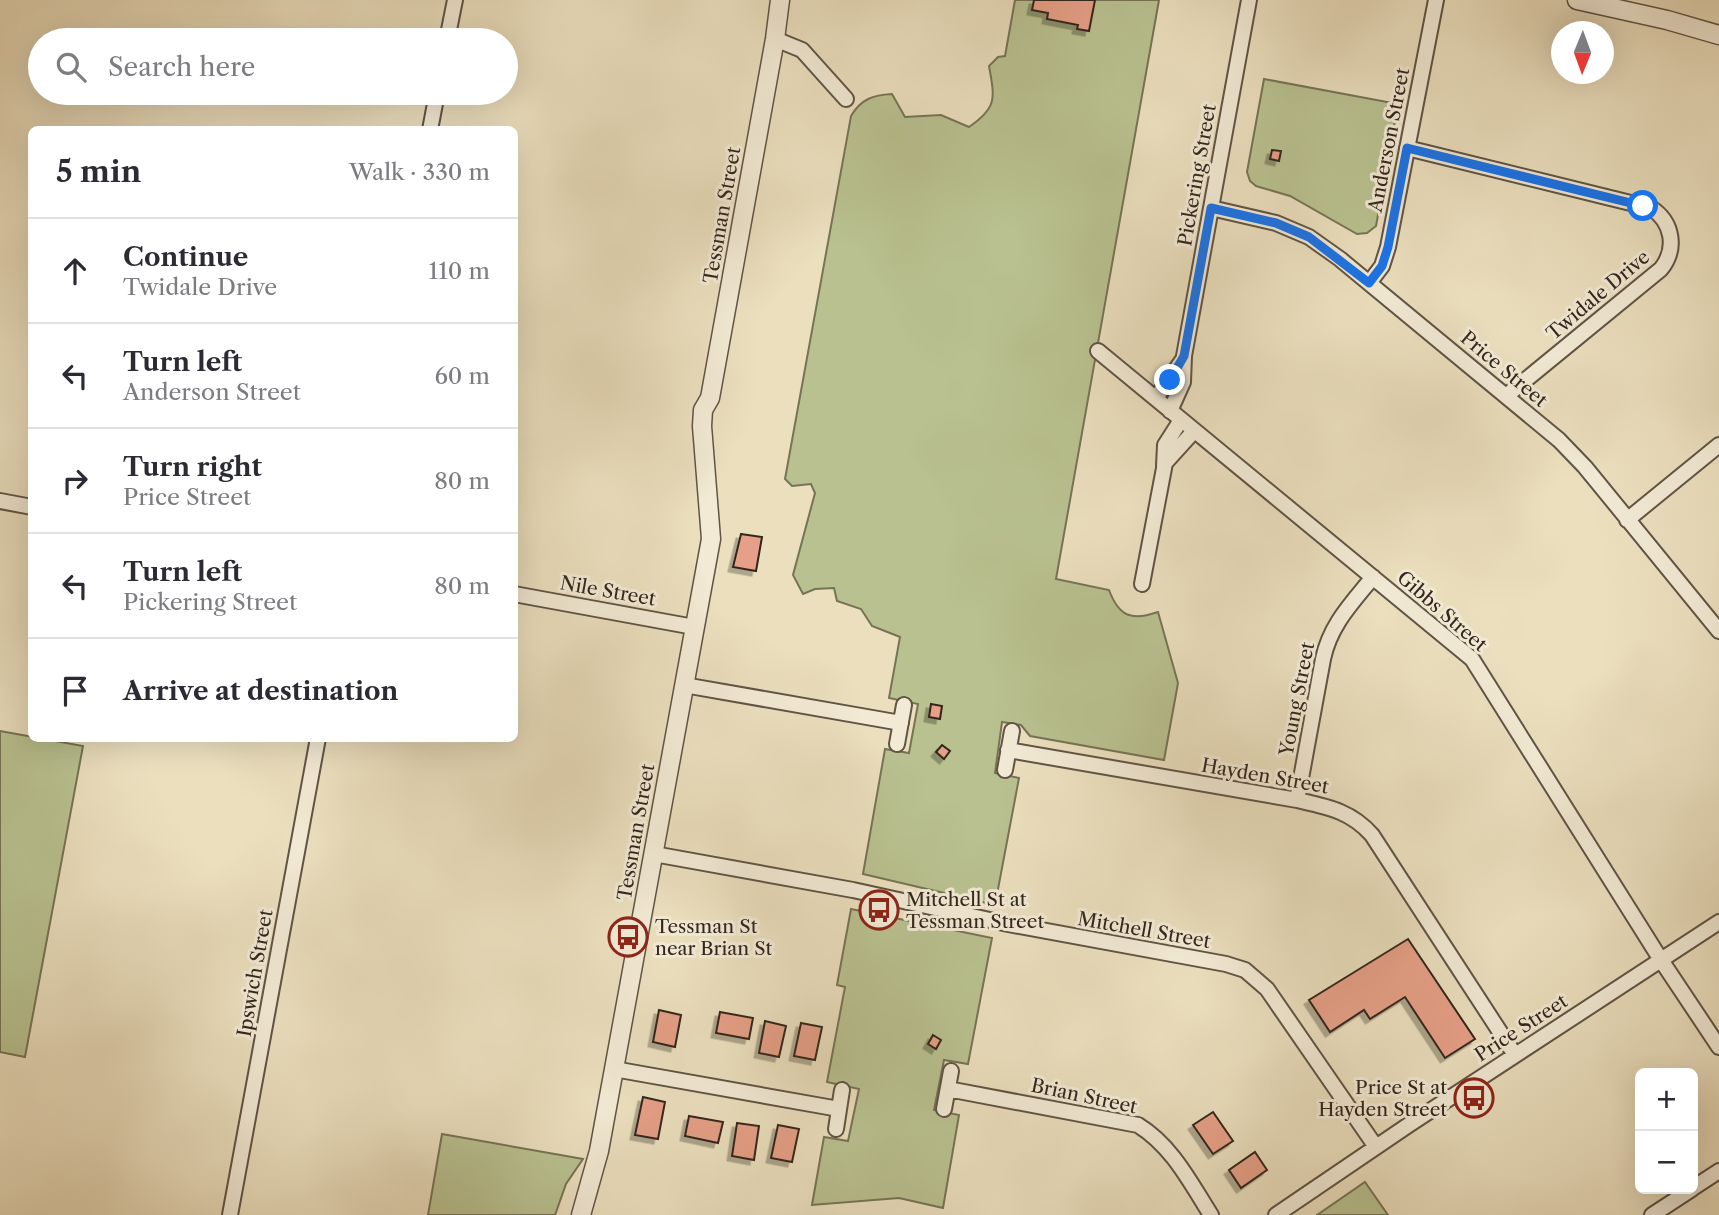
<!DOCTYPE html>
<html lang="en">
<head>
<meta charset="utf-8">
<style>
	:root { --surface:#fff; --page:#f2f2f3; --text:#2b2b33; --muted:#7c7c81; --line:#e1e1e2 }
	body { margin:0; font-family:"Libre Caslon Text",serif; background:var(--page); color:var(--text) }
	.controls { position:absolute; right:21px; bottom:21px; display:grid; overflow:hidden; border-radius:10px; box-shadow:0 7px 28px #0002 }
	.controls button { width:63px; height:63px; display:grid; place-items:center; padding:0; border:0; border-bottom:2px solid var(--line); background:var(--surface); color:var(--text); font:35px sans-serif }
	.compass { position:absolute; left:1551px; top:21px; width:63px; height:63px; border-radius:50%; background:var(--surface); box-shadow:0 7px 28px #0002; rotate:181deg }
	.stop { position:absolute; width:21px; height:21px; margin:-16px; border:5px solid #1a73e8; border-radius:50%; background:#fff }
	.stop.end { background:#1a73e8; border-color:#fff; box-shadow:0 2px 7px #0008 }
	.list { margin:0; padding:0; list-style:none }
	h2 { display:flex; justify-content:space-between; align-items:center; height:91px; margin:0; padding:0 28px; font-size:30px }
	h2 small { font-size:23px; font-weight:400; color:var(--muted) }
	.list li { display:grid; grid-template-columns:46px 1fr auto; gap:21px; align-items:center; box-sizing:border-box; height:105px; padding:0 28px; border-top:2px solid var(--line) }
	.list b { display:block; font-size:26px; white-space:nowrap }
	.list p { margin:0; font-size:23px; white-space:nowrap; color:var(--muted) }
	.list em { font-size:23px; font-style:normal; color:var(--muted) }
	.icon { flex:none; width:38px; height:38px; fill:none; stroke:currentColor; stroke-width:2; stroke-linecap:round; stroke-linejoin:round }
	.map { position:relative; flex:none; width:1719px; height:1215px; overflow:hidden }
	.search { position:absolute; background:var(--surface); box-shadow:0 7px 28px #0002; left:28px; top:28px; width:490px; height:77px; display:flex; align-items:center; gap:18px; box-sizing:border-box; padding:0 24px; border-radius:38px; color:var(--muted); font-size:26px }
	.panel { position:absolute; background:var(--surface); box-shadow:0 7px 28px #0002; left:28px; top:126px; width:490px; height:616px; border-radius:10px }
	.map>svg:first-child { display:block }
	.green { fill:#b9c190; stroke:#767456; stroke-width:2 }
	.building { fill:#e6a087; stroke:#32261d; stroke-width:2; filter:url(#shadow) }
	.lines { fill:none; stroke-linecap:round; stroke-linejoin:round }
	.minor-casing { stroke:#605445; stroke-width:18 }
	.tertiary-casing { stroke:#605445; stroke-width:21 }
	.minor { stroke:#f2ead5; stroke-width:14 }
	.tertiary { stroke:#f2ead5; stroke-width:18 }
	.route { stroke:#1a73e8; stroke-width:9 }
	.labels { text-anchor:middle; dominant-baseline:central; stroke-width:6; stroke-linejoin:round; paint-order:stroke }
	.street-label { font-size:19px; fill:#32261d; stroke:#f2ead5 }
	.poi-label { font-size:19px; fill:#32261d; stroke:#f2ead5; text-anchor:start }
</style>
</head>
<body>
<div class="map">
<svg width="1719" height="1215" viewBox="0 0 1719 1215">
	<defs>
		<filter id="shadow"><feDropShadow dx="-4.5" dy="4.5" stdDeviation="0" flood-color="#0004"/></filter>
	</defs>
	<rect width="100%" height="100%" fill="#ebdfbe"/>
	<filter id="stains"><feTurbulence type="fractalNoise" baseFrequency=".00286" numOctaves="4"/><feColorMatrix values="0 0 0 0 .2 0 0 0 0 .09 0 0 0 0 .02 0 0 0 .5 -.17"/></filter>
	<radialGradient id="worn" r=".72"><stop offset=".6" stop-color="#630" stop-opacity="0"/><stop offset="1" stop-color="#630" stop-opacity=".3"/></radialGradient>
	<!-- green -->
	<path class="green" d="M1015,0H1159L1056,579L1109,590C1119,617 1132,621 1158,612L1178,683L1164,760L1030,736L1021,725L1002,722L995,773L1019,778L995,905L863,874L885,749L909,753L918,704L889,698L900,637L872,626L861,609L837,601L834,588L815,589L803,594L793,575L815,493L811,484L792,486L785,479L851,116C861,99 873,95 892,94L905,117L941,115L969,127C997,108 995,99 989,66L998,57L1005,56Z
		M1264,79L1398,104L1376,226L1367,233L1357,234L1290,196L1256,186L1250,181L1247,172Z
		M0,731L83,746L25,1057L0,1052Z
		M851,909L992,938L968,1064L944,1060L934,1110L959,1115L943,1208L899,1198L812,1205L824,1137L848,1141L859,1089L827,1082L845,987L837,985Z
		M442,1134L583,1159L566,1184L555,1215H428Z
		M1365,1182L1388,1215H1316H1317Z"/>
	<!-- building -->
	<path class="building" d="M1034,0H1095L1089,31L1077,29L1078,25L1047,19L1048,13L1032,10Z
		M1272,150L1281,151L1279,161L1270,159Z
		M741,534L762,537L756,571L733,567Z
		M931,704L942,706L940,719L929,717Z
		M942,745L950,751L944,759L936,752Z
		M1408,939L1475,1039L1445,1058L1405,997L1370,1019L1364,1010L1330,1032L1309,1000Z
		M659,1010L681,1015L675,1047L653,1042Z
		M720,1012L753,1018L749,1039L716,1033Z
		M765,1021L786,1026L779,1057L759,1053Z
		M801,1023L822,1027L815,1060L794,1056Z
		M933,1035L941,1040L936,1049L928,1044Z
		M643,1097L665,1102L658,1139L635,1135Z
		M1213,1112L1233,1141L1213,1154L1193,1125Z
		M689,1116L723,1122L718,1143L685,1136Z
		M737,1123L759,1126L754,1160L732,1156Z
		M778,1125L799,1129L792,1162L771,1158Z
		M1255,1152L1267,1170L1241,1188L1229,1170Z"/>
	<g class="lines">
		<!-- minor casing -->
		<g class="minor-casing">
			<path id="minor" d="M775,39L802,50L846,99
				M447,40L455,0
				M430,130L437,93
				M1407,148L1651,208C1673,222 1677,249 1661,269L1506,396
				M1211,208L1276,223L1309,237L1340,259L1559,440L1585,467L1719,631
				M1369,283L1382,266L1388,247L1436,0
				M1098,351L1472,659L1661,960L1719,1047
				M1156,398L1184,358
				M1170,411L1183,382L1184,356L1249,0
				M1164,466L1165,445L1181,420
				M0,501L32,507
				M1627,520L1719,445
				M1142,584L1165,463L1194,431
				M514,594L694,627
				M684,685L901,723
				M897,744L904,705
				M1008,750L1297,800C1328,807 1351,811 1372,835L1515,1055
				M1005,770L1012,731
				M1297,800L1323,659C1330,625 1352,603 1373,577
				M654,854L853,890L1008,924L1226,964L1245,970L1267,989L1376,1147
				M614,1069L839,1109
				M948,1089L1138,1125C1172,1146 1190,1182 1211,1215
				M944,1109L951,1071
				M836,1129L842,1090
				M1693,1188L1719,1171
				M230,1215L318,738
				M1276,1215L1410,1124L1719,922
				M1652,1215L1692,1189"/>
		</g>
		<!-- tertiary casing -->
		<g class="tertiary-casing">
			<path id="tertiary" d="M1577,0L1667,20L1719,35
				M581,1215L599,1151L711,539L702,426L703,410L710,398L775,39L780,0"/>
		</g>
		<!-- minor -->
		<use href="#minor" class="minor"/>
		<!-- tertiary -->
		<use href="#tertiary" class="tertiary"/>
	</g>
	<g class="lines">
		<!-- route -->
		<path class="route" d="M1170,380L1184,356L1211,208L1276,223L1309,237L1369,283L1382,266L1388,247L1407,148L1643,206"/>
	</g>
	<!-- icons -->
	<defs>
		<g id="bus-ring" transform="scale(2.0125)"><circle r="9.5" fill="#f2ead5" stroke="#8f2418" stroke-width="1.5"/><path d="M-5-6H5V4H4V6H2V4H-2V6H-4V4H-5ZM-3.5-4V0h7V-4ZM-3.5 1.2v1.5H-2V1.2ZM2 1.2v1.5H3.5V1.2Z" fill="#8f2418"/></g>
	</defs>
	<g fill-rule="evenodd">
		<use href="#bus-ring" x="879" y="910"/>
		<use href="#bus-ring" x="628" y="937"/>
		<use href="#bus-ring" x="1474" y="1098"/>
	</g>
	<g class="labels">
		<!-- street labels -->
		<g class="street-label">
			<text transform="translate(1389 140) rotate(-79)">Anderson Street</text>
			<text transform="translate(1197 175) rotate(-80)">Pickering Street</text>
			<text transform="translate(722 215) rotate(-80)">Tessman Street</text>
			<text transform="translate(1598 295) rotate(-40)">Twidale Drive</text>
			<text transform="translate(1504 369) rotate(40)">Price Street</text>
			<text transform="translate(608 591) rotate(10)">Nile Street</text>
			<text transform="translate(1442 611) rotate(41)">Gibbs Street</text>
			<text transform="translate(1297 699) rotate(-79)">Young Street</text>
			<text transform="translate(1265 776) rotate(10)">Hayden Street</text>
			<text transform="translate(636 832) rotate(-80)">Tessman Street</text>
			<text transform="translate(1144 930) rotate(10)">Mitchell Street</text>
			<text transform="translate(255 973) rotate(-80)">Ipswich Street</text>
			<text transform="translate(1521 1028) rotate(-33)">Price Street</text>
			<text transform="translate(1084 1096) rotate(12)">Brian Street</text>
		</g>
		<!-- poi labels -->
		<g class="poi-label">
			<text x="906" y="899">Mitchell St at<tspan x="906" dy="22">Tessman Street</tspan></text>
			<text x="655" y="926">Tessman St<tspan x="655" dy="22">near Brian St</tspan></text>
			<text x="1447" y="1087" text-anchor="end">Price St at<tspan x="1447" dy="22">Hayden Street</tspan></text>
		</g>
	</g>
	<rect width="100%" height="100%" filter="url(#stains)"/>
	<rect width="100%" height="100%" fill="url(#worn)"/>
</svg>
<div class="controls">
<button>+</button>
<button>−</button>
</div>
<svg class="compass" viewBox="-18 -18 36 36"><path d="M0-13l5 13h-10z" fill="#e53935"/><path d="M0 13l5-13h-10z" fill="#7c7c81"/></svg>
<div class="stop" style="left:1643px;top:206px"></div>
<div class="stop end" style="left:1170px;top:380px"></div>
<div class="search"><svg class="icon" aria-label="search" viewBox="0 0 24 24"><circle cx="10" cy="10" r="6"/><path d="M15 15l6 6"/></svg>Search here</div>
<section class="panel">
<h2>5 min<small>Walk · 330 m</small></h2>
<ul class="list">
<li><svg class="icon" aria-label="ahead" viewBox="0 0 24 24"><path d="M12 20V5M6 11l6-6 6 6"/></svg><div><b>Continue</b><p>Twidale Drive</p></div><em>110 m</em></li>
<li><svg class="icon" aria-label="left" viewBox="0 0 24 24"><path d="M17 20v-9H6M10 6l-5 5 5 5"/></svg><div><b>Turn left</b><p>Anderson Street</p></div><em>60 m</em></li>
<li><svg class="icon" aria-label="right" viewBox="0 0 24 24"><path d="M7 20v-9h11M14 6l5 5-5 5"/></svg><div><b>Turn right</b><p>Price Street</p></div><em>80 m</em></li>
<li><svg class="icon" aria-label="left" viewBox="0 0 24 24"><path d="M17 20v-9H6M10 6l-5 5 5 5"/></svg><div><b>Turn left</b><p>Pickering Street</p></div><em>80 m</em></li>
<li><svg class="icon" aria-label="arrive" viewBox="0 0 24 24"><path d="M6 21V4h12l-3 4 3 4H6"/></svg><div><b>Arrive at destination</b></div></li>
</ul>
</section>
</div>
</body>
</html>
